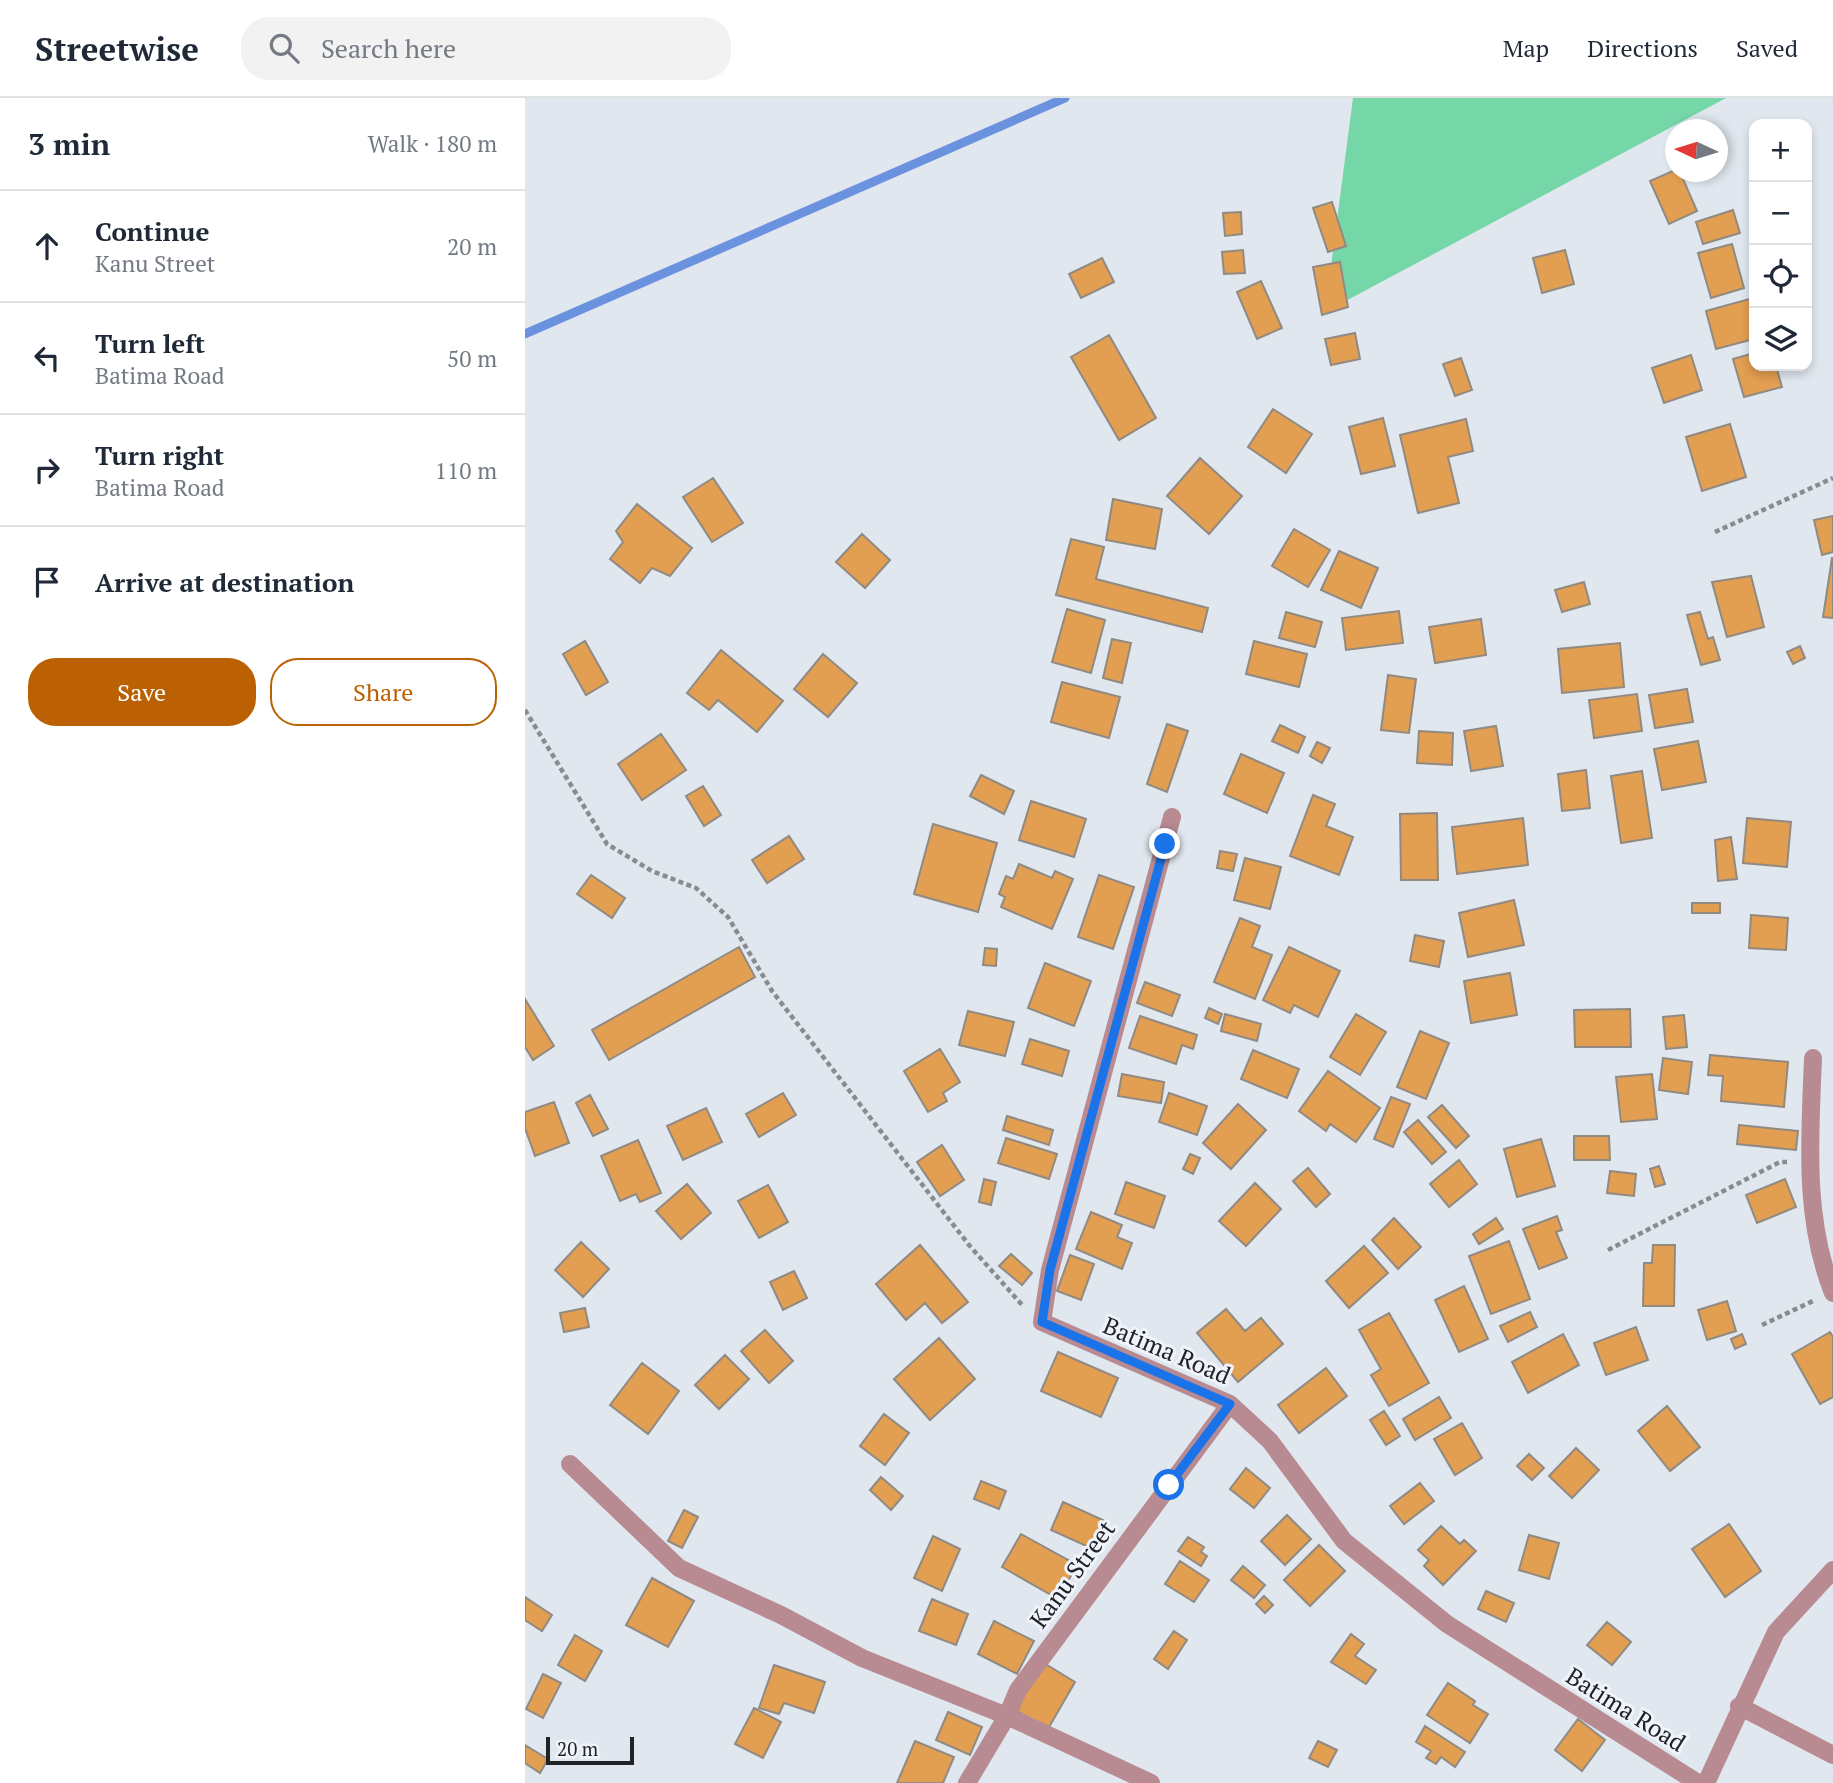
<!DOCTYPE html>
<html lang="en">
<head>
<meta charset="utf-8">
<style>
	:root { --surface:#fff; --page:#f2f2f3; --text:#1f2937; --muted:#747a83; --line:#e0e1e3; --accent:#bb6103 }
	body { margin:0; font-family:"PT Serif",serif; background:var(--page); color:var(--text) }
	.controls { position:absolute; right:21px; top:21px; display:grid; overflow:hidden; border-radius:14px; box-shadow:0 4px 10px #0003 }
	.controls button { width:63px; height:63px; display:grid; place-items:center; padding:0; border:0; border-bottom:2px solid var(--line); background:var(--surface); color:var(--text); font:35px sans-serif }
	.compass { position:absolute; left:1140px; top:21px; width:63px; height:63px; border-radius:50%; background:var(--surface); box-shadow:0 4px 10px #0003; rotate:274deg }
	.scale { position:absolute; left:21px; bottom:18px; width:88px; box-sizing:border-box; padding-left:7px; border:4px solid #212325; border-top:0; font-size:19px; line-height:24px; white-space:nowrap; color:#212325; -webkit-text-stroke:5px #eff4fc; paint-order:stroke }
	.stop { position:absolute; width:21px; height:21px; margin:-16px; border:5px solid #1a73e8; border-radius:50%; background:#fff }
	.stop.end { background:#1a73e8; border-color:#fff; box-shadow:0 2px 7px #0008 }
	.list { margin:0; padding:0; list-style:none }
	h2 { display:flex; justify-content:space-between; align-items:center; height:91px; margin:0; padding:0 28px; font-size:30px }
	h2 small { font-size:23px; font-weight:400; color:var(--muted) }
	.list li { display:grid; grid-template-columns:46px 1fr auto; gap:21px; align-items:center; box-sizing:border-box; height:112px; padding:0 28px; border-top:2px solid var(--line) }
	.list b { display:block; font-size:26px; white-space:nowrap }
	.list p { margin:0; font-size:23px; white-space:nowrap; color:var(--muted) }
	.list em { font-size:23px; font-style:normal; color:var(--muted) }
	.actions { display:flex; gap:14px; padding:21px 28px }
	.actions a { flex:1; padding:16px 0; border:2px solid var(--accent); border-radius:28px; text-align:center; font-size:24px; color:var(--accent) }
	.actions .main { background:var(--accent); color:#fff }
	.icon { flex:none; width:38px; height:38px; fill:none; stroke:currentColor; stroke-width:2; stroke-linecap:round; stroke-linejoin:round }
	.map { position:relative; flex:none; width:1308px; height:1685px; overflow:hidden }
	header { display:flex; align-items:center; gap:42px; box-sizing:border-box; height:98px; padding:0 35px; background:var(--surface); border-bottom:2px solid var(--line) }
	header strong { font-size:33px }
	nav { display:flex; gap:38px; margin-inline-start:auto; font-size:24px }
	.search { width:490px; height:63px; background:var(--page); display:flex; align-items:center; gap:18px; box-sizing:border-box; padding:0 24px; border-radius:28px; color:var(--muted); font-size:26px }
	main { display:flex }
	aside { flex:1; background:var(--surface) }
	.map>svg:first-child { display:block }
	.green { fill:#75d6a8 }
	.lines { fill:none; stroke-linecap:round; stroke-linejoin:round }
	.stream { stroke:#6a92df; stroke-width:9 }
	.building { fill:#e29e51; stroke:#918a83; stroke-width:2 }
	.path { stroke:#888c91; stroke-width:4.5; stroke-dasharray:5 3.5; stroke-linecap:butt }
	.street { stroke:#b88b93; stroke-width:18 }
	.route { stroke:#1a73e8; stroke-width:9 }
	.labels { text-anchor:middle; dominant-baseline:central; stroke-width:6; stroke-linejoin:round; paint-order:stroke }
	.street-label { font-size:24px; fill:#212325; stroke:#eff4fc }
</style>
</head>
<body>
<header>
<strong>Streetwise</strong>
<div class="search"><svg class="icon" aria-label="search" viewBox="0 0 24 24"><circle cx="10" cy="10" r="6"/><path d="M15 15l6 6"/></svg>Search here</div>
<nav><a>Map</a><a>Directions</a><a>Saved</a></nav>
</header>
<main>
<aside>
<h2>3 min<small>Walk · 180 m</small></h2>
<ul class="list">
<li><svg class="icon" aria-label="ahead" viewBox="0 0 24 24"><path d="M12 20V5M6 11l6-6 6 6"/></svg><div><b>Continue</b><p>Kanu Street</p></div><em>20 m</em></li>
<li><svg class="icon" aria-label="left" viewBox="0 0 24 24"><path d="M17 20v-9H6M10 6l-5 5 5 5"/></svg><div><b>Turn left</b><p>Batima Road</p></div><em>50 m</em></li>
<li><svg class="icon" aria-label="right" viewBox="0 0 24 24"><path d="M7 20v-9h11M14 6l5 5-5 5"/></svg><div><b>Turn right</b><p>Batima Road</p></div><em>110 m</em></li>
<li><svg class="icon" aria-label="arrive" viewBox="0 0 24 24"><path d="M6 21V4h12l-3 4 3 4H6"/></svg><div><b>Arrive at destination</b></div></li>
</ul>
<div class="actions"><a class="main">Save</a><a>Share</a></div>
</aside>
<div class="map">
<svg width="1308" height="1685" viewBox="0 0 1308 1685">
	<rect width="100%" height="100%" fill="#e1e7ef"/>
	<!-- green -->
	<path class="green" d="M828,0H1201L800,214Z"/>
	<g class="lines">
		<!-- stream -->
		<path class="stream" d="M0,236L540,0"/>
	</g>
	<!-- building -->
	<path class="building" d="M1150,72L1155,74L1172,113L1144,126L1125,83Z
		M807,104L821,148L803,154L788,110Z
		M1208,112L1215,135L1178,146L1171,124Z
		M716,114L717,136L700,138L698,115Z
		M1207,146L1219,190L1186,200L1173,155Z
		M718,152L720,175L699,176L697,154Z
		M1040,152L1049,186L1017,195L1008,160Z
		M577,160L589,184L556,200L544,176Z
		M815,164L823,209L797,217L788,169Z
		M736,183L757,230L732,241L712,194Z
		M1228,200L1229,241L1191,251L1181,213Z
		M830,235L835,261L806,267L800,241Z
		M584,237L631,320L594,342L546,259Z
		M1229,255V268H1251L1257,289L1219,299L1208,261Z
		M1166,257L1177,292L1139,305L1127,270Z
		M936,260L947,292L930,298L918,266Z
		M748,311L787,336L761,375L723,349Z
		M858,320L870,368L836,376L824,329Z
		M941,321L948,353L923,359L934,405L893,415L875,337Z
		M1205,326L1221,379L1177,393L1161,339Z
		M675,360L717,398L684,436L642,398Z
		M188,380L218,425L187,444L158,399Z
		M588,401L637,411L630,451L581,442Z
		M112,406L167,450L145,478L127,470L115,485L85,461L98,444L91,433Z
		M1308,418V454L1297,457L1289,422Z
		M769,431L805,452L783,489L747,468Z
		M337,436L365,462L340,490L311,464Z
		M546,441L579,449L571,481L683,510L677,534L531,497Z
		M814,453L853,470L836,510L796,492Z
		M1307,460H1308V520L1298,519Z
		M1226,478L1239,529L1202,539L1187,484Z
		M1059,484L1065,506L1037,514L1030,492Z
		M542,511L580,522L566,575L527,564Z
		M874,513L878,545L821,552L817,520Z
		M761,514L797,524L790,549L754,540Z
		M1175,514L1183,541L1188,539L1195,562L1176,567L1162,517Z
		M956,521L961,557L910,565L904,529Z
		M587,541L606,545L597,585L578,580Z
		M60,543L83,584L61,597L38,556Z
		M729,543L782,556L774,589L721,576Z
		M1095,545L1099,589L1037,595L1033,551Z
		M1275,548L1280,560L1268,566L1262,554Z
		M196,552L258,603L232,634L193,602L184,612L162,595Z
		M298,556L332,585L303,619L269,591Z
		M863,577L891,581L884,635L856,632Z
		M537,584L595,599L584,640L526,624Z
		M1162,591L1168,624L1130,630L1124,597Z
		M1112,596L1117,633L1069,640L1064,602Z
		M642,626L663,633L642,694L622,686Z
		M755,627L780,639L773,655L747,643Z
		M971,628L978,668L946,673L939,633Z
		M894,633L928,635L927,667L892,665Z
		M136,636L161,672L117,702L93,666Z
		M1173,643L1181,684L1137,692L1129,651Z
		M792,644L805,650L797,665L785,658Z
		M716,656L759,675L742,715L699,696Z
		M1061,672L1065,710L1037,713L1033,676Z
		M1117,673L1127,740L1096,745L1086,678Z
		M456,677L489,693L479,716L445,698Z
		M178,688L196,717L179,728L161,698Z
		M788,697L810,706L801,728L828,739L814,777L765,758Z
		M506,703L561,721L549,759L494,742Z
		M912,715L913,782H876L875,716Z
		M998,720L1003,767L932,776L927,729Z
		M1222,720L1266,724L1262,769L1218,765Z
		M408,726L472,745L453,814L389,796Z
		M264,738L279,761L242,785L227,762Z
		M1206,739L1212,781L1193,783L1190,742Z
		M695,753L712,756L708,773L692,770Z
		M720,760L756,769L745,811L709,802Z
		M494,766L527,780L530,773L548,781L527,831L476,809L480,799L474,796L481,778L488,781Z
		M66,777L100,800L87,820L52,796Z
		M574,777L609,789L588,851L553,839Z
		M989,802L999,847L943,859L934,815Z
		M1167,805H1195V815H1167Z
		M1226,817L1263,820L1261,852L1224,850Z
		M715,820L735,828L727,849L747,857L730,901L689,884Z
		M890,837L919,843L914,869L885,863Z
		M214,849L230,879L84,962L67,932Z
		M764,849L815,873L793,919L769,907L765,915L738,902Z
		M460,850L472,851L471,868L458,867Z
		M520,865L566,883L549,928L503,910Z
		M985,875L992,917L946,925L939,883Z
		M620,884L655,897L647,918L612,905Z
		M0,901L29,948L8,962L0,949Z
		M684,910L697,916L693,926L680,920Z
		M1105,911L1106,949H1050L1049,912Z
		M443,913L489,924L480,958L434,947Z
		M700,916L736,926L732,943L696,933Z
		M831,916L861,934L835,977L805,959Z
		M1159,917L1162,949L1141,951L1138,919Z
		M615,918L672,937L668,951L657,947L651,966L604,950Z
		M895,933L924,945L901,1001L872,989Z
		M505,941L544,953L537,978L497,966Z
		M415,951L435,984L418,995L422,1003L403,1014L379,973Z
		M728,952L774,971L762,1000L716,981Z
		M1185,957L1263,964L1259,1009L1196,1003L1198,978L1183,977Z
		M1138,960L1167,964L1163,996L1134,992Z
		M803,973L855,1010L831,1044L805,1026L801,1033L774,1013Z
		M597,976L639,984L636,1005L593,998Z
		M1127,976L1132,1021L1096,1024L1091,979Z
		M258,995L271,1017L234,1039L221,1016Z
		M644,995L682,1008L672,1037L634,1024Z
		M65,997L83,1031L68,1038L51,1005Z
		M866,999L885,1006L868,1049L849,1041Z
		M29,1004L44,1045L10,1058L0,1030V1014Z
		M713,1006L741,1032L706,1071L678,1045Z
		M917,1007L944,1038L931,1050L903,1019Z
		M181,1010L197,1044L158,1062L142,1028Z
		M482,1018L528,1032L524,1047L478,1032Z
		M893,1022L921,1054L907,1066L879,1034Z
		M1214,1027L1273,1033L1271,1052L1212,1046Z
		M1049,1038H1084L1085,1062H1049Z
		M481,1040L532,1056L524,1081L473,1065Z
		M1016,1041L1030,1088L992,1099L979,1051Z
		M113,1042L136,1095L115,1104L111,1096L95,1103L76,1058Z
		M417,1047L439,1082L415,1098L392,1064Z
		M665,1056L675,1060L668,1076L658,1071Z
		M934,1062L952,1086L924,1109L905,1086Z
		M1134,1068L1140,1086L1130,1089L1125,1071Z
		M783,1070L805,1096L791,1109L768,1083Z
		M1085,1073L1111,1076L1109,1098L1082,1095Z
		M459,1081L471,1084L466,1107L454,1104Z
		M1260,1081L1271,1109L1232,1125L1221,1097Z
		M601,1084L640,1098L629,1130L590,1116Z
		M730,1085L756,1111L721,1148L694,1123Z
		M162,1086L186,1115L156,1141L131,1113Z
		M243,1087L263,1124L234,1140L213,1103Z
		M566,1114L597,1127L592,1139L607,1145L597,1171L551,1151Z
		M1032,1118L1037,1132L1031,1134L1042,1160L1014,1171L998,1131Z
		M869,1120L896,1149L873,1171L847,1142Z
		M971,1120L978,1131L954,1146L948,1136Z
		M984,1143L1005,1201L966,1216L944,1158Z
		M56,1144L84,1171L58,1199L30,1172Z
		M395,1147L443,1204L417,1225L400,1205L381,1222L351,1186Z
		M1128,1147H1150L1149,1208H1118L1119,1165H1127Z
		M839,1148L863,1175L824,1210L801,1183Z
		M486,1156L507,1175L497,1187L474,1168Z
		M545,1157L569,1166L556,1202L532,1193Z
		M269,1173L282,1200L258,1212L245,1184Z
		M939,1188L963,1241L934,1254L910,1202Z
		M1202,1203L1211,1233L1182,1242L1173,1212Z
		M60,1210L64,1229L39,1234L35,1215Z
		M701,1211L720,1233L736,1220L758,1246L713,1284L672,1235Z
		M1005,1214L1012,1229L983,1244L975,1228Z
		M864,1215L904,1285L864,1308L846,1277L856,1271L834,1232Z
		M1111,1229L1123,1262L1081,1277L1069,1245Z
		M240,1232L268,1263L244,1285L216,1253Z
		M1305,1234L1308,1239V1299L1295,1306L1267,1256Z
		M1038,1236L1054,1267L1003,1295L987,1264Z
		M1217,1236L1221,1246L1210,1251L1206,1241Z
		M414,1240L450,1281L405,1322L369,1281Z
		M533,1254L593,1280L576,1319L516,1293Z
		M200,1257L224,1281L194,1311L170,1287Z
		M117,1265L154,1293L123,1336L85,1307Z
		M801,1270L822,1298L774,1335L753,1307Z
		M914,1299L926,1320L890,1342L878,1321Z
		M1142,1308L1175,1349L1145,1373L1113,1333Z
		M859,1313L875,1338L861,1347L845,1322Z
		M359,1316L384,1335L360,1367L335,1348Z
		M937,1325L957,1360L930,1377L909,1341Z
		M1051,1350L1074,1372L1047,1400L1024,1378Z
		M1004,1356L1019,1370L1007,1382L992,1368Z
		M721,1370L745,1390L729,1410L705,1391Z
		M356,1379L378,1398L366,1412L345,1392Z
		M456,1383L481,1393L474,1411L449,1401Z
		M895,1385L909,1403L879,1426L865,1408Z
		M538,1404L580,1423L568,1451L526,1432Z
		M159,1412L173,1419L157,1450L143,1443Z
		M762,1417L786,1441L760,1467L736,1443Z
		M1204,1426L1236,1473L1200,1499L1167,1451Z
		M916,1428L935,1446L939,1442L951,1453L918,1487L899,1468L904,1462L893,1452Z
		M496,1436L552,1467L533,1501L477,1469Z
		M1004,1437L1034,1445L1024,1481L994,1472Z
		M408,1438L435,1451L417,1493L389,1480Z
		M663,1439L679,1449L676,1454L682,1458L676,1468L653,1453Z
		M794,1447L820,1473L785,1508L759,1482Z
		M655,1463L684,1482L669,1504L640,1486Z
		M718,1468L740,1487L729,1500L706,1482Z
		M127,1480L169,1503L143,1549L101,1527Z
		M961,1493L989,1505L981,1524L953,1511Z
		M739,1498L748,1507L740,1515L731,1506Z
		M0,1499L27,1517L17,1533L0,1522Z
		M407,1501L443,1516L431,1547L394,1533Z
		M469,1523L509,1543L492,1576L453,1556Z
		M1082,1524L1106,1544L1087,1567L1062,1547Z
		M649,1533L662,1542L643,1571L629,1561Z
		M826,1536L839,1546L830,1558L851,1572L841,1586L806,1564Z
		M50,1537L77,1553L60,1583L33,1567Z
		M514,1562L550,1584L523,1631L487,1610Z
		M249,1567L300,1584L289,1615L259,1605L254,1616L234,1610Z
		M18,1576L36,1585L18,1620L1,1611Z
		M923,1585L950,1603L948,1607L963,1616L945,1645L902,1617Z
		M229,1610L256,1624L238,1660L210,1646Z
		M423,1614L457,1629L445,1657L411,1642Z
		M1053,1621L1080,1642L1057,1673L1030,1652Z
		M900,1628L940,1654L930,1669L916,1659L911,1666L901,1660L906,1653L891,1644Z
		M390,1643L429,1659L418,1685H372Z
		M793,1643L812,1652L803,1669L784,1660Z
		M0,1647L23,1661L15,1675L0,1665Z"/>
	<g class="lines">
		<!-- path -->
		<path class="path" d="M1190,434L1308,380
			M0,612L82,746L127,773L171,790L203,819L247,893L444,1147L498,1208
			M1083,1152L1255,1064H1262
			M1237,1227L1288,1203"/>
		<!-- street -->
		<path class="street" d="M647,719L525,1172L517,1224L705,1306L745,1343L819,1443L922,1526L1173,1685
			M1288,960C1285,1039 1278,1119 1308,1195
			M45,1366L154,1470L256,1517L337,1560L482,1618L626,1685
			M1214,1608L1308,1657
			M442,1685L482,1618L493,1592L705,1306
			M1181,1685L1251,1534L1308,1472"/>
	</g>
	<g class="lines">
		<!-- route -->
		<path class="route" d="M640,746L525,1172L517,1224L705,1306L644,1387"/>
	</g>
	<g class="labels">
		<!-- street labels -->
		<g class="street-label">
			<text transform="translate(642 1252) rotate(23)">Batima Road</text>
			<text transform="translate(547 1476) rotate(-54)">Kanu Street</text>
			<text transform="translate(1101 1611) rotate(32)">Batima Road</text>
		</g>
	</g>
</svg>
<div class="controls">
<button>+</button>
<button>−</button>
<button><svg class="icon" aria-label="locate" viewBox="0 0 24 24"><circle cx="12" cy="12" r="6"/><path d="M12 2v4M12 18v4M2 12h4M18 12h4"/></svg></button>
<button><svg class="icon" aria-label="layers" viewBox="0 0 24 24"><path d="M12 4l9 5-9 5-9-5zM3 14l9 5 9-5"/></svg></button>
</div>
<svg class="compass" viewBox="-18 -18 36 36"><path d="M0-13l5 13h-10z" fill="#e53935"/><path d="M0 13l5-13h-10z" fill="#747a83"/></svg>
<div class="scale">20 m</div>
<div class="stop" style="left:644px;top:1387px"></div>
<div class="stop end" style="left:640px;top:746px"></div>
</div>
</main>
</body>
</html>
